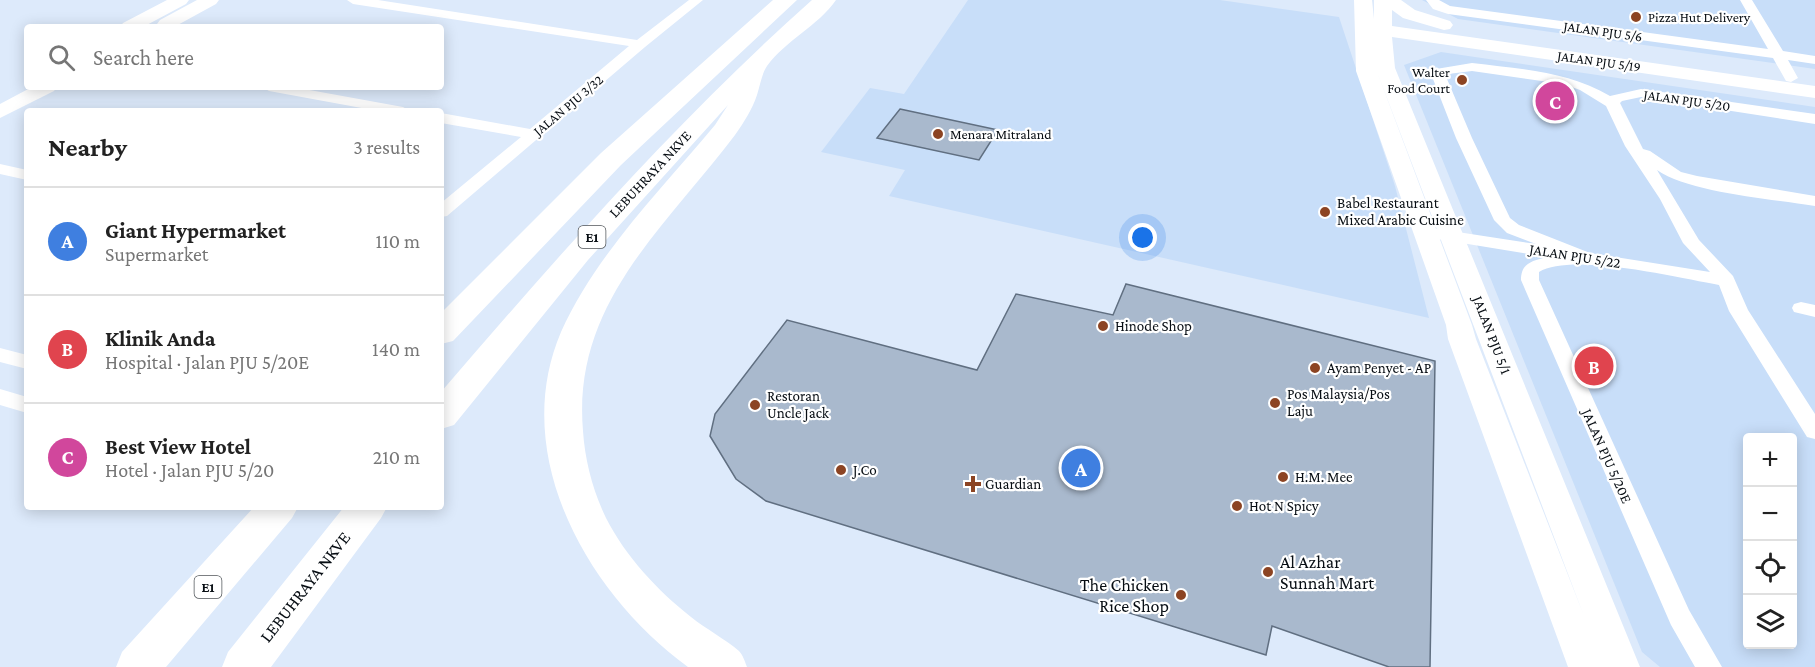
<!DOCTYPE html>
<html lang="en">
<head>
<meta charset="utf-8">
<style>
	:root { --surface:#fff; --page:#f6f6f6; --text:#222; --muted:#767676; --line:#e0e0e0; --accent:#8c4423 }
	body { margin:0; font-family:"Crimson Pro",serif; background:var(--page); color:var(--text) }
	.controls { position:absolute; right:18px; bottom:18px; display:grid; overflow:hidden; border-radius:6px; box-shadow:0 3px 15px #0003 }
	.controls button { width:54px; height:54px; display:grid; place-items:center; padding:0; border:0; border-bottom:2px solid var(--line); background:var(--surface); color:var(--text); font:30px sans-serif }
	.you { position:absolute; left:1143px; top:238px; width:21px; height:21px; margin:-15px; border:4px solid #fff; border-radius:50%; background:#1a73e8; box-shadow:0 0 0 9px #1a73e833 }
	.badge { display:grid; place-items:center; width:39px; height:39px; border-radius:50%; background:var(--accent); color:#fff; font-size:20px; font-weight:700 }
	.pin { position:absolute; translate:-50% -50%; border:3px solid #fff; box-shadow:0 2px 6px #0006 }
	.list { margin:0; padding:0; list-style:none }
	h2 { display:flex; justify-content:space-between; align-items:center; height:78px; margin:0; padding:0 24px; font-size:26px }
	h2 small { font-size:20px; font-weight:400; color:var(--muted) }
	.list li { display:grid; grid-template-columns:39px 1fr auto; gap:18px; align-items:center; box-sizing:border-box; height:108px; padding:0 24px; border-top:2px solid var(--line) }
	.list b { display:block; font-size:22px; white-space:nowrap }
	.list p { margin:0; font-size:20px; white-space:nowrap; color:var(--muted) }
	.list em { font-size:20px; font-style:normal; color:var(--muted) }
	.icon { flex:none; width:33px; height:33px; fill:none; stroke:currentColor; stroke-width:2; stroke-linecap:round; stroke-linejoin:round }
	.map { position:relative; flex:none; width:1815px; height:667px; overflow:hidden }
	.search { position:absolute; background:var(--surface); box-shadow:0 3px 15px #0003; left:24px; top:24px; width:420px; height:66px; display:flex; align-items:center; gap:15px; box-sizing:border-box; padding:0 21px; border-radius:6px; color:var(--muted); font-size:22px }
	.panel { position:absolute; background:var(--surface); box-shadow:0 3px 15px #0003; left:24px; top:108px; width:420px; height:402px; border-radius:6px }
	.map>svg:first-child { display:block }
	.built { fill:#c8def9; fill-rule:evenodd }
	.building { fill:#a9b9cd; stroke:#606f81; stroke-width:1.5 }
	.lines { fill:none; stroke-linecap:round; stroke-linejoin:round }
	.street { fill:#fff; fill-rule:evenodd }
	.secondary { fill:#fff; fill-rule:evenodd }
	.highway { fill:#fff; fill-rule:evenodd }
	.poi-dot { fill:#8c4423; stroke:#fff; stroke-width:2 }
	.labels { text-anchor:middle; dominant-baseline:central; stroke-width:4.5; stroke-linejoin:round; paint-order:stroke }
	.far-poi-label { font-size:14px; fill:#070d13; stroke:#fff; text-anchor:start }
	.far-street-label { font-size:14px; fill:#070d13; stroke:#fff }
	.shield { fill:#fff; stroke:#51565a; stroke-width:1.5 }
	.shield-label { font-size:14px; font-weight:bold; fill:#070d13 }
	.street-label { font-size:15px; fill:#070d13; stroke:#fff }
	.poi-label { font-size:15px; fill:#070d13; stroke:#fff; text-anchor:start }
	.near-poi-label { font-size:18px; fill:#070d13; stroke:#fff; text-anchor:start }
	.near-street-label { font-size:18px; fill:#070d13; stroke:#fff }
</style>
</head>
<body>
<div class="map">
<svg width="1815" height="667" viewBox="0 0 1815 667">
	<rect width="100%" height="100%" fill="#ddeafb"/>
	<!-- built -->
	<path class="built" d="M968,0H1220L1339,17L1395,186L1429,318L889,196L905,170L821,152L870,88L904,94Z
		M1422,0H1815V69L1458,19Z
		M1441,52L1815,107V667H1660L1642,652L1404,65ZM1748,438H1792V644H1748Z"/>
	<!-- building -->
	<path class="building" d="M900,109L998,130L979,160L877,138Z
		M1126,284L1435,361L1430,667H1389L1272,626L1266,655L766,501L736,479L710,436L715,414L787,320L977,370L1016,294L1113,315Z"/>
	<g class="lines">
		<!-- street -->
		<path class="street" d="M347,0H378L637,40L689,0H703L645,47L447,216L441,217V203L521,137L441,123V113L530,129L629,46L353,4Z
			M1426,0H1439L1450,6L1768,49L1740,0H1752L1783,51L1815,56V64L1788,60L1798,78L1791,82L1786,81L1773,58L1448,14L1433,9Z
			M1472,63C1520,69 1568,71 1610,96L1641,89L1815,114V124L1641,97L1622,101L1620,103L1643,149L1650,151L1681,172L1697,176L1815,196V206C1773,199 1690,193 1657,170L1699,240L1733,276L1748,310L1815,414V439L1807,437L1729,311L1719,285C1679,278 1572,252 1539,272V280L1689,610L1722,667H1695L1671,625L1521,280C1521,263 1532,261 1547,257L1425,237L1419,236L1416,232L1419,228L1425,227L1536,244L1507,233L1494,220L1456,138L1433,79L1436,69ZM1472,71L1563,84L1580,90L1606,106L1625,146L1660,199L1683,243L1710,272L1590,253L1519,225L1510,218L1472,138L1447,79L1448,74Z
			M262,87H293L403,107L410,111H378L269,91Z
			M0,164L27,170V180L0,174Z
			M1801,302L1815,305V317L1794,312L1792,308L1794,304Z
			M0,348L27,355V369L0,362Z
			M0,389L27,397V413L0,405Z"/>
		<!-- secondary -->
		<path class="secondary" d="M167,0H189L186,4L143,27H120L123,23Z
			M197,0H219L216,4L174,27H159L157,24L160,20Z
			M1354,0H1372L1374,19V0H1401L1415,10L1450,21L1453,25L1450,29L1444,30L1403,18L1392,10V26L1815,86V98L1392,37L1395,68L1640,667H1568L1448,339L1446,325L1356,71ZM1376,69L1584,616L1476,339L1472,325Z
			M32,87H57L54,91L0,118V104Z"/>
		<!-- highway -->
		<path class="highway" d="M773,0H797L621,165L453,341L441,344V313L601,153Z
			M812,0H836C818,26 786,40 767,66C762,73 760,86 757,95C752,110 744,122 735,135C665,228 572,303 583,431C585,461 593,491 606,518C626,557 657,590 691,617C706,629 725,639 739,651C743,655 745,662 747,667H688C589,595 508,456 561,332C596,254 661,190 715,125L728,105L588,260L454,425L441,429V392C559,255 677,120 812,0Z
			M254,507H298L292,518L166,667H116L122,652Z
			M344,507H387L381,518L271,667H222L228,652Z"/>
	</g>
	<!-- markers -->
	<g class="poi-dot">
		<circle cx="1636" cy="17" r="6"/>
		<circle cx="1462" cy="80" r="6"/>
		<circle cx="938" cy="134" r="6"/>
		<circle cx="1325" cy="212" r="6"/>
		<circle cx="1103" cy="326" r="6"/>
		<circle cx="1315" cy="368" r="6"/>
		<circle cx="1275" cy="403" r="6"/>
		<circle cx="755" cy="405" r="6"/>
		<circle cx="841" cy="470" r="6"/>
		<circle cx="1283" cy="477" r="6"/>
		<path d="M970 475h6v6h6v6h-6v6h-6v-6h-6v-6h6z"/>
		<circle cx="1237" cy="506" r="6"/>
		<circle cx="1268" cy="572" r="6"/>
		<circle cx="1181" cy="595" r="6"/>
	</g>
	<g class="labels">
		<!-- far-poi labels -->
		<g class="far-poi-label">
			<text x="1648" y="17">Pizza Hut Delivery</text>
			<text x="1450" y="72" text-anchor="end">Walter<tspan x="1450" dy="16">Food Court</tspan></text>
			<text x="950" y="134">Menara Mitraland</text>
		</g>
		<!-- far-street labels -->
		<g class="far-street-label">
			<text transform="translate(1603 31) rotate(8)">JALAN PJU 5/6</text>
			<text transform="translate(1599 61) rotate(8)">JALAN PJU 5/19</text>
			<text transform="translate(1687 100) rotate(8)">JALAN PJU 5/20</text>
			<text transform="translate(568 105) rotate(-40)">JALAN PJU 3/32</text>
		</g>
		<!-- shield labels -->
		<g class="shield">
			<rect x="578.5" y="226" width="27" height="22" rx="4.5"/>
			<rect x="194.5" y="576" width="27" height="22" rx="4.5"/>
		</g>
		<g class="shield-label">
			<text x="592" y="237">E1</text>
			<text x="208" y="587">E1</text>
		</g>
		<!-- street labels -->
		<g class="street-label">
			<text transform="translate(650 174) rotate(-47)">LEBUHRAYA NKVE</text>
			<text transform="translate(1575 256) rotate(9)">JALAN PJU 5/22</text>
			<text transform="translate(1492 335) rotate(69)">JALAN PJU 5/1</text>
			<text transform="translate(1607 456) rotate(66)">JALAN PJU 5/20E</text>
		</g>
		<!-- poi labels -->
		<g class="poi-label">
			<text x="1337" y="203">Babel Restaurant<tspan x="1337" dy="17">Mixed Arabic Cuisine</tspan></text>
			<text x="1115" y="326">Hinode Shop</text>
			<text x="1327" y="368">Ayam Penyet - AP</text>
			<text x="1287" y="394">Pos Malaysia/Pos<tspan x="1287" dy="17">Laju</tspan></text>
			<text x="767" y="396">Restoran<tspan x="767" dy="17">Uncle Jack</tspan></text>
			<text x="853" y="470">J.Co</text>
			<text x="1295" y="477">H.M. Mee</text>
			<text x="985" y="484">Guardian</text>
			<text x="1249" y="506">Hot N Spicy</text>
		</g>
		<!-- near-poi labels -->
		<g class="near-poi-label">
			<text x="1280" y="562">Al Azhar<tspan x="1280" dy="21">Sunnah Mart</tspan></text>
			<text x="1169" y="585" text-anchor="end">The Chicken<tspan x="1169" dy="21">Rice Shop</tspan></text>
		</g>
		<!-- near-street labels -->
		<g class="near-street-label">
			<text transform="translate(305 587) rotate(-52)">LEBUHRAYA NKVE</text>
		</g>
	</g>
</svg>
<div class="controls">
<button>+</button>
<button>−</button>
<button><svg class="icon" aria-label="locate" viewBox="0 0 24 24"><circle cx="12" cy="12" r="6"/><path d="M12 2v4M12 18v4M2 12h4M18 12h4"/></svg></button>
<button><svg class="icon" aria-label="layers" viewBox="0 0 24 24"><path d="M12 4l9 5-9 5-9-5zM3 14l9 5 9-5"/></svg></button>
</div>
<div class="you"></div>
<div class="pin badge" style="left:1081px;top:468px;background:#3f7fe0">A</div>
<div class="pin badge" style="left:1594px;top:366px;background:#e0444e">B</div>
<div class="pin badge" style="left:1555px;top:101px;background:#d1479c">C</div>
<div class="search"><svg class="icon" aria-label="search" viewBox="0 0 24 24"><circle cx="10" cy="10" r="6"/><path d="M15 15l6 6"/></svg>Search here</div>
<section class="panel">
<h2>Nearby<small>3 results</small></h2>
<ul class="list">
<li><span class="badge" style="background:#3f7fe0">A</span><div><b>Giant Hypermarket</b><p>Supermarket</p></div><em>110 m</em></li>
<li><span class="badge" style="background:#e0444e">B</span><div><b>Klinik Anda</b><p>Hospital · Jalan PJU 5/20E</p></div><em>140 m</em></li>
<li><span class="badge" style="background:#d1479c">C</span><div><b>Best View Hotel</b><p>Hotel · Jalan PJU 5/20</p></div><em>210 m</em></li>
</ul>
</section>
</div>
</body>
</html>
